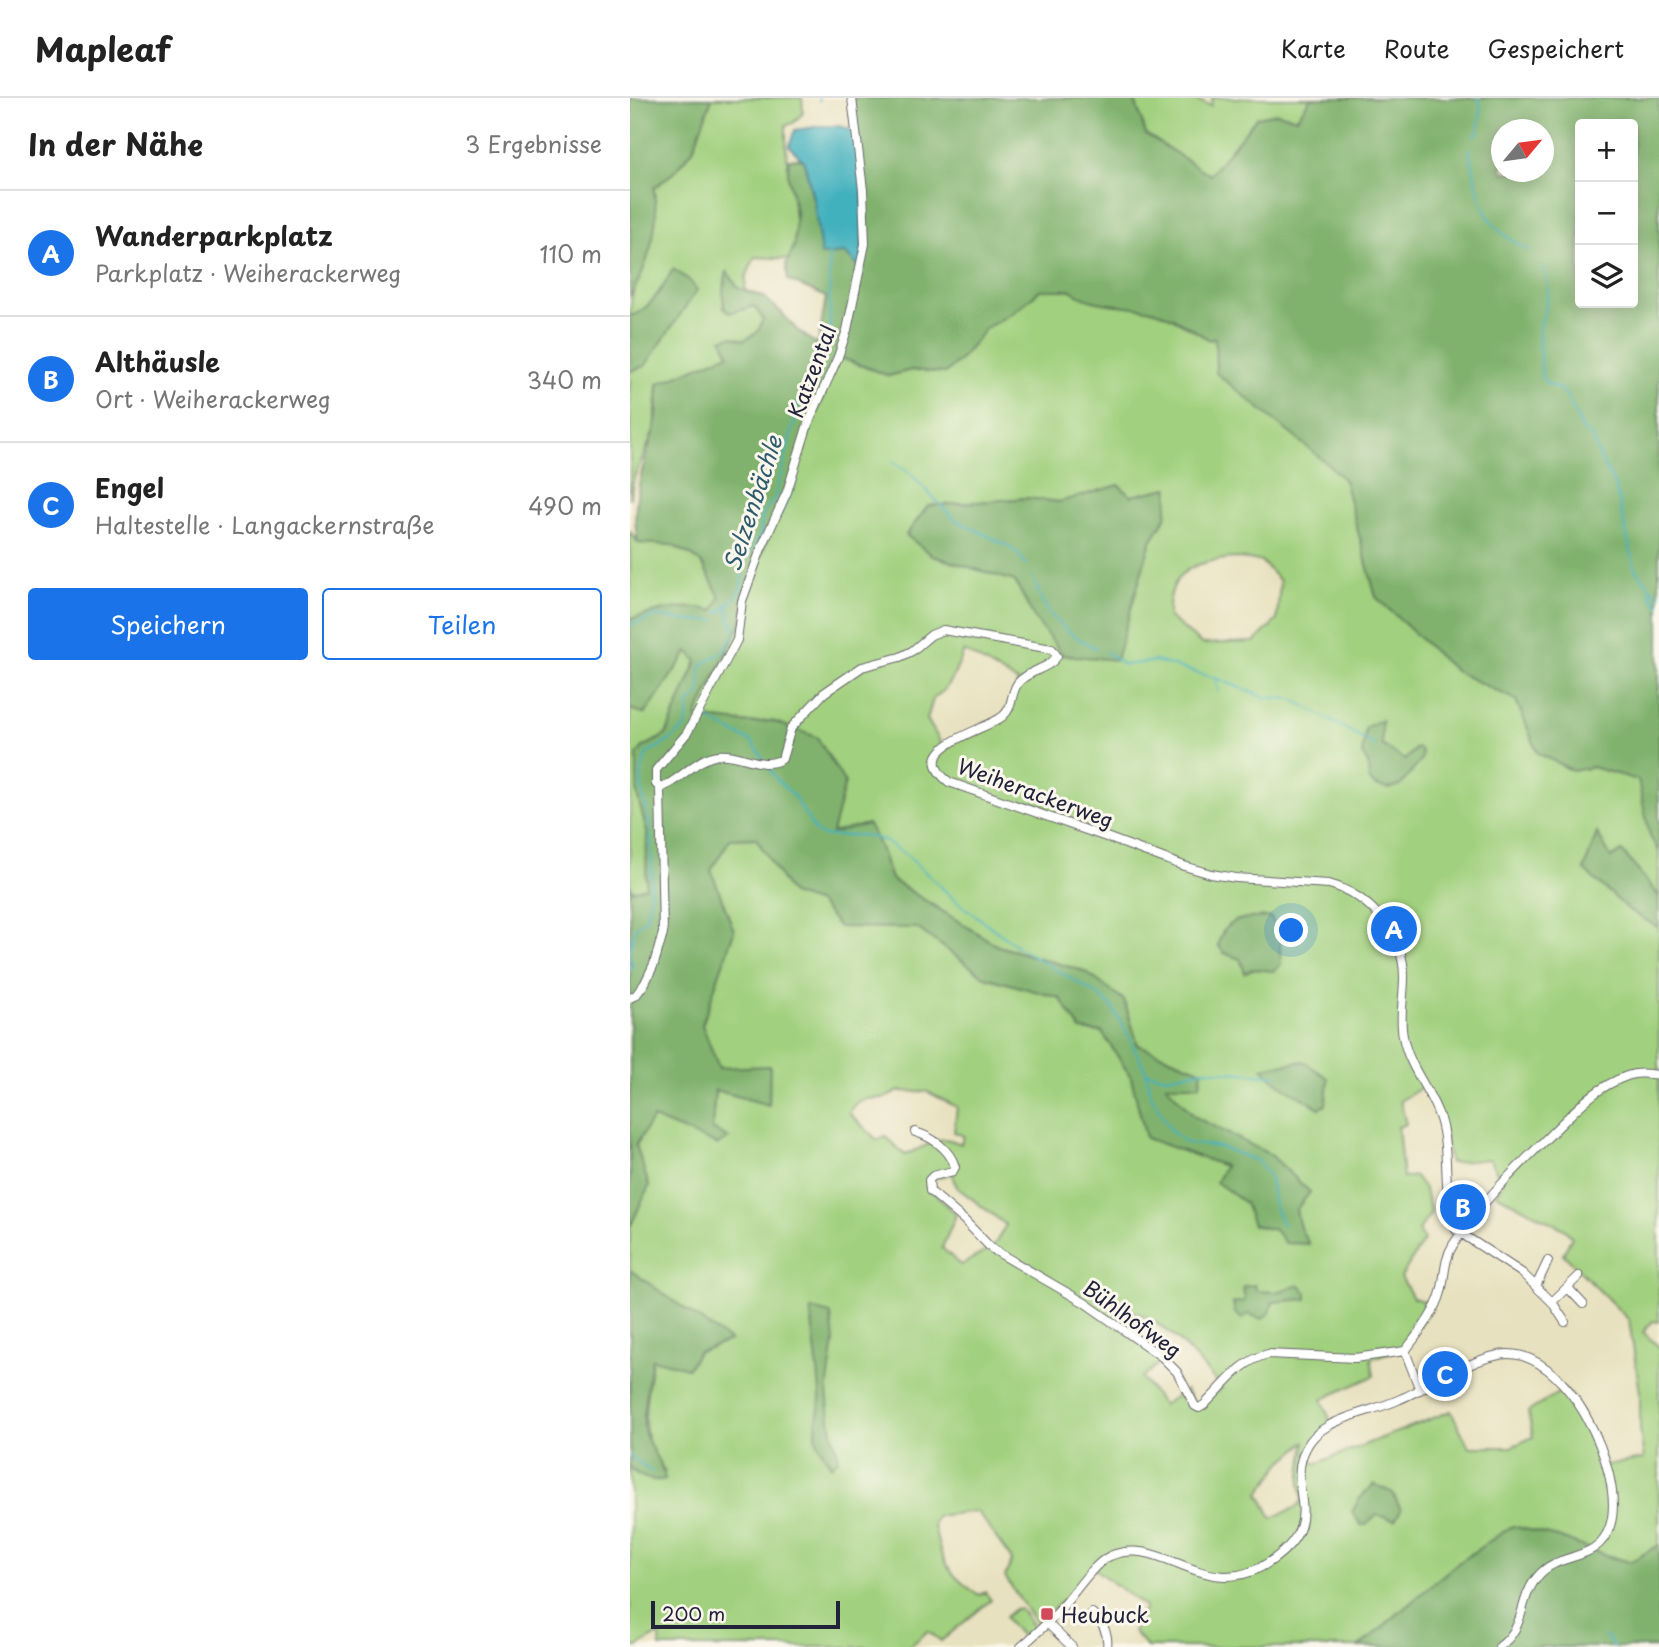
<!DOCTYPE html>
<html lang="de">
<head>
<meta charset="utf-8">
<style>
	:root { --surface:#fff; --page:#f2f2f2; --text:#222; --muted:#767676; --line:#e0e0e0; --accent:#1a73e8 }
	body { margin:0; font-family:"Playpen Sans",sans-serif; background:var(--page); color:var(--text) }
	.controls { position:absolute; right:21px; top:21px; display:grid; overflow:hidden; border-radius:7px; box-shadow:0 4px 18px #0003 }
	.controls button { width:63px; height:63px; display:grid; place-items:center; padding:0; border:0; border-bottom:2px solid var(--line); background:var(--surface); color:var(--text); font:35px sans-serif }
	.compass { position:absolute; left:861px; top:21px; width:63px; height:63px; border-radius:50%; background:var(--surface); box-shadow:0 4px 18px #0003; rotate:61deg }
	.scale { position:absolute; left:21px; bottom:18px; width:189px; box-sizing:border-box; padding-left:7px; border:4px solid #22223b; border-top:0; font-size:19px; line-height:24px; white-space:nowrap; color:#22223b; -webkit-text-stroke:5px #fbf7ec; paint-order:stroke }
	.you { position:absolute; left:662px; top:833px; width:24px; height:24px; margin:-18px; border:5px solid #fff; border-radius:50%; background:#1a73e8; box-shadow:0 0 0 10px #1a73e833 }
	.badge { display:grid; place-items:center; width:46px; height:46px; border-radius:50%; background:var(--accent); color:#fff; font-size:23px; font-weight:700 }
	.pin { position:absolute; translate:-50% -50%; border:4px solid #fff; box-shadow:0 2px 7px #0006 }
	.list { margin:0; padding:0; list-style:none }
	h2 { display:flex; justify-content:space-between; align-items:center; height:91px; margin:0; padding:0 28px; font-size:30px }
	h2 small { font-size:23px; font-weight:400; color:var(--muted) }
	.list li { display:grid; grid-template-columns:46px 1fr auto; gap:21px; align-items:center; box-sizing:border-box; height:126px; padding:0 28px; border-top:2px solid var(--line) }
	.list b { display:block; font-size:26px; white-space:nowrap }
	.list p { margin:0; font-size:23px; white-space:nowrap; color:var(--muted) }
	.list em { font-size:23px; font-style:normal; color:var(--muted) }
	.actions { display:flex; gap:14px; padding:21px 28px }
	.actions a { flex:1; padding:16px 0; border:2px solid var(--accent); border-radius:7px; text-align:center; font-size:24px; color:var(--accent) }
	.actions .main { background:var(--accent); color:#fff }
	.icon { flex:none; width:38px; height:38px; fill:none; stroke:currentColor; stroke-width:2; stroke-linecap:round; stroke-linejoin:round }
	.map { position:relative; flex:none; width:1029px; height:1549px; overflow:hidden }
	header { display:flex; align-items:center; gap:42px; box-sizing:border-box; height:98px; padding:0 35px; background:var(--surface); border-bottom:2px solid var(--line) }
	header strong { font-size:33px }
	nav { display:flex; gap:38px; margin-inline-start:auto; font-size:24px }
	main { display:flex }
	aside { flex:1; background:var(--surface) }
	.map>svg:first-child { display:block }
	.green { fill:#a1d07e; stroke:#62795c; stroke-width:2; fill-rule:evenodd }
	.forest { fill:#80b26d; stroke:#516a54; stroke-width:2; fill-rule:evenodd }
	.water { fill:#42b1be; stroke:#326a7c; stroke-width:2 }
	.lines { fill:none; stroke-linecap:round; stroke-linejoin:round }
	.stream { stroke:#42b1be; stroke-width:2 }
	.minor-casing { stroke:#676569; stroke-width:10 }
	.minor { stroke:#fff; stroke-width:8 }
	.poi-dot { fill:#d1495b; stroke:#fbf7ec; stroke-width:2.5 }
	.labels { text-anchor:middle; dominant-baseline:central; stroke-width:6; stroke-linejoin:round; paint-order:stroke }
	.street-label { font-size:21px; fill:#22223b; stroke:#fbf7ec }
	.poi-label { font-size:21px; fill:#22223b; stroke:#fbf7ec; text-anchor:start }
	.water-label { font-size:23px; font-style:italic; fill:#2f5b6f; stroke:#fbf7ec }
</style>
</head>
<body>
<header>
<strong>Mapleaf</strong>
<nav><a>Karte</a><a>Route</a><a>Gespeichert</a></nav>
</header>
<main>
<aside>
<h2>In der Nähe<small>3 Ergebnisse</small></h2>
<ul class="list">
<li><span class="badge">A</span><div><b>Wanderparkplatz</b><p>Parkplatz · Weiherackerweg</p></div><em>110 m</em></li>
<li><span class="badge">B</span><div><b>Althäusle</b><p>Ort · Weiherackerweg</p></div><em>340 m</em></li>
<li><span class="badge">C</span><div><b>Engel</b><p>Haltestelle · Langackernstraße</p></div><em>490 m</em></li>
</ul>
<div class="actions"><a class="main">Speichern</a><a>Teilen</a></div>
</aside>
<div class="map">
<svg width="1029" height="1549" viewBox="0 0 1029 1549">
	<rect width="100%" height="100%" fill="#fbf7ec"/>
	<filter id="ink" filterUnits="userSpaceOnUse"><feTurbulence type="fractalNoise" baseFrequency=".0143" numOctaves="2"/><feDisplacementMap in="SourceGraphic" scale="14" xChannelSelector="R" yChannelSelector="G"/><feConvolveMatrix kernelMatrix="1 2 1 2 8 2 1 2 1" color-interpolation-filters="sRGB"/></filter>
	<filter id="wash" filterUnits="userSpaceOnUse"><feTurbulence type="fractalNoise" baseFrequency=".00686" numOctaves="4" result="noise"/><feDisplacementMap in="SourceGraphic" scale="28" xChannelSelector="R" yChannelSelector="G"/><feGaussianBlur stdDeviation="1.57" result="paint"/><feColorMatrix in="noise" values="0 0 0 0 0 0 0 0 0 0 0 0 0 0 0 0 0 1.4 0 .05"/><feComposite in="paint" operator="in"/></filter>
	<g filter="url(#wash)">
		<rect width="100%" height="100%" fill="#e8e1bf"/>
		<!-- green -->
		<path class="green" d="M82,0H172L173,15L163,25L156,27C156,44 156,64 159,81C163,108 171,134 159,161L125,159L116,179L115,193L108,190L97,174L93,192L94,210L113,212L124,208L133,221L128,234L114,242L101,238L92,241L99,256L28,286L24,333L5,377L0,401V273L15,268L43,172C34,188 19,214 0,218C0,193 9,183 17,161C24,137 26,115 24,90L44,74L73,23Z
			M504,0H561L581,8L582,0H681L667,20L647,15L597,59L580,78L516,36Z
			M410,192H441L476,204L507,208L533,215L580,242L585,240L714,382L746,499L825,573L886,602L908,655L943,673L962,669L1009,682L1020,738L1029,754V798L992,753L981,760L967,736L954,772L999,812L1029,830V1224L1023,1223L1013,1234L1029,1249V1447L1000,1464L882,1428L825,1467L729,1549H517L503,1533L515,1509L462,1469L438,1498L409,1524H405L375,1479L382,1462L347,1413L307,1418L303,1425C312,1463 315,1475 349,1497L355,1494L361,1502L311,1543L298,1533L279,1549H30L29,1536L7,1549H0V1370L9,1378L35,1373C4,1337 17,1303 22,1260L58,1270L68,1254L99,1243L0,1172V1129L19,1088L6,1047L23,1019L88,1046L98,1040L82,1031L85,992L139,1007L89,970L72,927L104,833L81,772L100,741L126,740L161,796L189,805L209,829L287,830L355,879L430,900L451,932L472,934L501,979L516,1040L595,1068L587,1084L616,1105L623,1127L645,1132L670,1130L666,1112L680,1094L641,1057L565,1019L535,987L572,973L508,947L494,902L454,873L368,848L261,781L249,747L238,726L202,736L161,630L142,623L120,625L65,619L111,510L208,259L259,278L281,272L315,275L332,260L356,230L384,214ZM489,387L501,398L538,390L536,419L521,443L509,478L405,521L385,483L303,458L277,437L298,408L398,400L429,404ZM606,460L631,463L650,483L647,522L624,544L572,546L539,519C537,472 564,463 606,460ZM334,553L388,584L374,618L312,647L297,621L303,601L315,591L325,575ZM794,988L813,1031L820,1065L859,1061L873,1085L866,1096L934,1131L942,1139L933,1156L999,1222L1010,1294V1331L1014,1361L976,1367L943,1299L934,1291L898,1314L903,1339L881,1349H839L821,1313L685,1366L677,1356L702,1327L692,1301L744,1278L741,1261L773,1250L803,1206L783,1200L771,1179L794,1142L788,1133L801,1115L795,1092L785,1078L773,1080L768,1029L776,1026L770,1003ZM269,993L298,994L327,1009L324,1034L334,1038L331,1046C326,1044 320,1041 314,1041C308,1041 282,1054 275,1057L255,1038L247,1042L219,1015C228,998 237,1001 253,1000C259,999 264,995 269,993ZM324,1075L323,1081L328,1090L376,1127L363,1149L331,1167L312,1150L326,1117L301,1091L302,1081ZM498,1212C538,1223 565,1260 592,1290L565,1308L556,1292L533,1307L512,1280L536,1259L490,1227ZM675,1344L670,1385L673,1402L665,1410L642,1420L629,1395L652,1364Z
			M0,433L8,445L42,447L63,458L73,467L91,499L83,513L34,512L0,521Z
			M59,552L67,563L36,637L12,650L7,696L17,734L16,789L2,793L0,785V611L15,616Z
			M390,1510L404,1530L394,1542L375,1519L385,1511Z"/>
		<!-- forest -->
		<path class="forest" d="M0,0H82L63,52L44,74L24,90C24,99 26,109 26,118C24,144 14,177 0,198Z
			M222,0H504L516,36L580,77L627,19L647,15L667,20L681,0H1029V754L1020,738L1008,682L962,669L943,673L908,655L886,602L825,573L746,499L714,382L699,367L586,275L585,240L580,242C565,233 548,221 531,215C503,204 462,211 441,192H410L384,214L356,230L332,260L315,275L281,272L259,278L209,259L117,491L111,525L66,619L120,625L142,623L187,639L215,685L202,735L238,726L249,747L261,781L368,848L454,873L494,902L508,947L572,973L570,987H536L565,1019L641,1057L680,1094L666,1112L670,1130L679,1146L655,1145L645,1132L623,1127L615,1105L586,1084L595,1068L516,1040L501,979L472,934L451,932L430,900L355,879L287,830L209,829L189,805L161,796L126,740L100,741L81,772L104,833L72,927L89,970L140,968L139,1007L85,992L82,1031L99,1040L88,1047L23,1020L6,1047L19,1088L0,1129V785L2,793L16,789L17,734L7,696V657L12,650L36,637L67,563L58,553L15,616L0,611V521C25,514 57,504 83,513L90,499L73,467L63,458L42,447L8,445C0,409 12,370 23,335C28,320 28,302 28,286L99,256L92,241L101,238L114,242L128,234L133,221L124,208L100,215L94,210L93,192L97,173L108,190L134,199L151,214L167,232L188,247L196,199L158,182L156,166L164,149L166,114L158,78L159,61L167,60L174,63L184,105L215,155L231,171ZM950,26H1003V205H950ZM872,32H914V74H872Z
			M43,171L59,182L67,192L15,268L0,273V218C19,214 34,188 43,171Z
			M489,387L501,398L539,390L536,419L521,443L486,562L433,557L405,521L385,483L303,458L276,437L298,408L398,400L429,404Z
			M752,622V647L775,662L787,649L792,654L791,662L771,687L759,691L745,688L739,681L738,666L732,655L736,629Z
			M967,735L981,760L992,753L1029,798V830L999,812L954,772Z
			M640,819L649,833L651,866L644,873L622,871L615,875L610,861L594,855L588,847C595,817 614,821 640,819Z
			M673,963L698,980L696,1007L689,1010C667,995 649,990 632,970Z
			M0,1172L100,1243L68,1254L58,1270L22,1261C20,1278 11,1317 14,1332C18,1349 34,1367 35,1381C21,1385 11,1379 0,1370Z
			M625,1187L627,1193L646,1194L670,1187L677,1195V1201L643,1204L640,1215L632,1221L618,1216L612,1221L605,1215L603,1205L615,1203L613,1189Z
			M181,1211L201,1216L204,1243L197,1293L201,1329L209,1361L201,1368C197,1360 187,1348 186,1338C185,1326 190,1312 190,1299C189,1269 183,1241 181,1211Z
			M744,1386L763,1395L771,1412L765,1422L747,1417L736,1427H731L722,1414L730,1400Z
			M882,1428L928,1439L983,1460L1000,1464L1029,1447V1549H729L825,1467Z"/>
		<!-- water -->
		<path class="water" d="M192,28H210L227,34L233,92L232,172L215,155L191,157L184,105L176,70L174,63L159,48L165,32Z"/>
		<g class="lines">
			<!-- stream -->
			<path class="stream" d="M189,0V3
				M844,38L848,34L851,10L849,0
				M839,50C850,98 848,128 899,152
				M912,170C925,192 915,207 910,229C907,244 911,263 912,279L916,285L931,292L937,298L952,331L962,339L971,362L985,387L1005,471L1020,489V497L1029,508
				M262,363L281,376L324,421L378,448L389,457L396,467
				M150,418L167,381
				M402,478C407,487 409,499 415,508C427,528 446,540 466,550
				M1022,491L1029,497
				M89,515L98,506
				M0,527L26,518L57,523L86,522
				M105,532L99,517L98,505L103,503L111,491L114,464L130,437L133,415L145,400L170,300L185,280L182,266L204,243L200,229L199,155
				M476,554L494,567L526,563L585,580L634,599L662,601L745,647
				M585,580L588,593
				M73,619L122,644L133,660
				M138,668L147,682L163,697L186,734L193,738L234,737L253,742L278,758L325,802L388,849L467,896L481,908L497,935L516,974L521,997L539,1030L547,1038L557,1045L590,1049L628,1063L640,1081L644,1107L653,1127
				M0,854C5,837 0,830 16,821C23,794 23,752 19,724C14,697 6,682 17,655L39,643L56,629L60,604L70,595L71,567L93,554L104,537
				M0,858L3,867L0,872
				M516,974L536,979L575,972L647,978
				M0,1358L22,1374
				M975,1538L984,1549"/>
		</g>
	</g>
	<g filter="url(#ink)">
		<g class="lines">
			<!-- minor casing -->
			<g class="minor-casing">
				<path id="minor" d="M30,690C52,682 64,661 88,657C111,654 131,673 152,661L161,630L194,595L232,569L270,559L282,553L301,537L313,532L422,551L427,558C420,571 398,572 388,585C380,595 384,609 373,618C356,633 274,649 319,684L479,740L554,768L581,776L606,780L699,786C739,797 774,836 774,879C774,899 769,919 773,938C778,969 801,992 810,1021C821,1057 811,1096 826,1132L892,1175L922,1204L935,1224
					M30,690L26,686V672L57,635L107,542L112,503L131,451L157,394L178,326L208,259L217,232L235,146L233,92L222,0
					M0,900L6,897L15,885L24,866L33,835L30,690
					M285,1034C302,1039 320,1051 325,1069L323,1073L303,1078L299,1082L300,1093L334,1122L362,1151L455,1205L532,1259L547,1274L565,1308L569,1310L574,1307C594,1288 610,1263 638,1256L725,1260L775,1253
					M906,1188L918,1163
					M938,1190L953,1206
					M922,1204L949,1178
					M790,1292L775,1253C788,1236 806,1214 811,1194C815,1179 814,1161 823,1147C849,1106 884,1073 918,1039C943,1015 963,990 997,978C1008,974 1018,976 1029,977
					M462,1515C472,1524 479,1535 477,1549
					M417,1525L442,1549
					M391,1549C403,1538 415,1528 426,1516C441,1501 461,1467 480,1458C533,1435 577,1508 641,1463C700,1422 654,1393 676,1350C681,1340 689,1333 698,1328C719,1316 746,1312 768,1302C797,1290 840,1262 869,1257C935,1244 997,1375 980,1428C968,1465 930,1453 909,1477C887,1501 898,1528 869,1549"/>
			</g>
			<!-- minor -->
			<use href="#minor" class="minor"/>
		</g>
	</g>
	<!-- markers -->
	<rect class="poi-dot" x="410" y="1509" width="14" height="14" rx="3.5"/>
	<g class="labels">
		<!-- street labels -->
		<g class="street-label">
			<text transform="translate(181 273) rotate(-69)">Katzental</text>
			<text transform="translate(406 694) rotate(20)">Weiherackerweg</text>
			<text transform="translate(503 1220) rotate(36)">Bühlhofweg</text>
		</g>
		<!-- poi labels -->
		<g class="poi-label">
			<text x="431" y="1516">Heubuck</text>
		</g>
		<!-- water labels -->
		<g class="water-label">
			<text transform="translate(122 405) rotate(-72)">Selzenbächle</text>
		</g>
	</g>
</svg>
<div class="controls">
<button>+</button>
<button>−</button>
<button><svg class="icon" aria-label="layers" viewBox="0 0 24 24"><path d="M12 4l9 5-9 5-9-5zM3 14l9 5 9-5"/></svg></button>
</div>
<svg class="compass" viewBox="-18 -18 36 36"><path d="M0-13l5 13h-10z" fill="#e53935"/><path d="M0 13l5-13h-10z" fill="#767676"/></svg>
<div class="scale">200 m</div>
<div class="you"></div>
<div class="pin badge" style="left:764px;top:831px">A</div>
<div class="pin badge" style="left:833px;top:1109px">B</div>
<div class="pin badge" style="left:815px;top:1276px">C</div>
</div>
</main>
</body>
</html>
